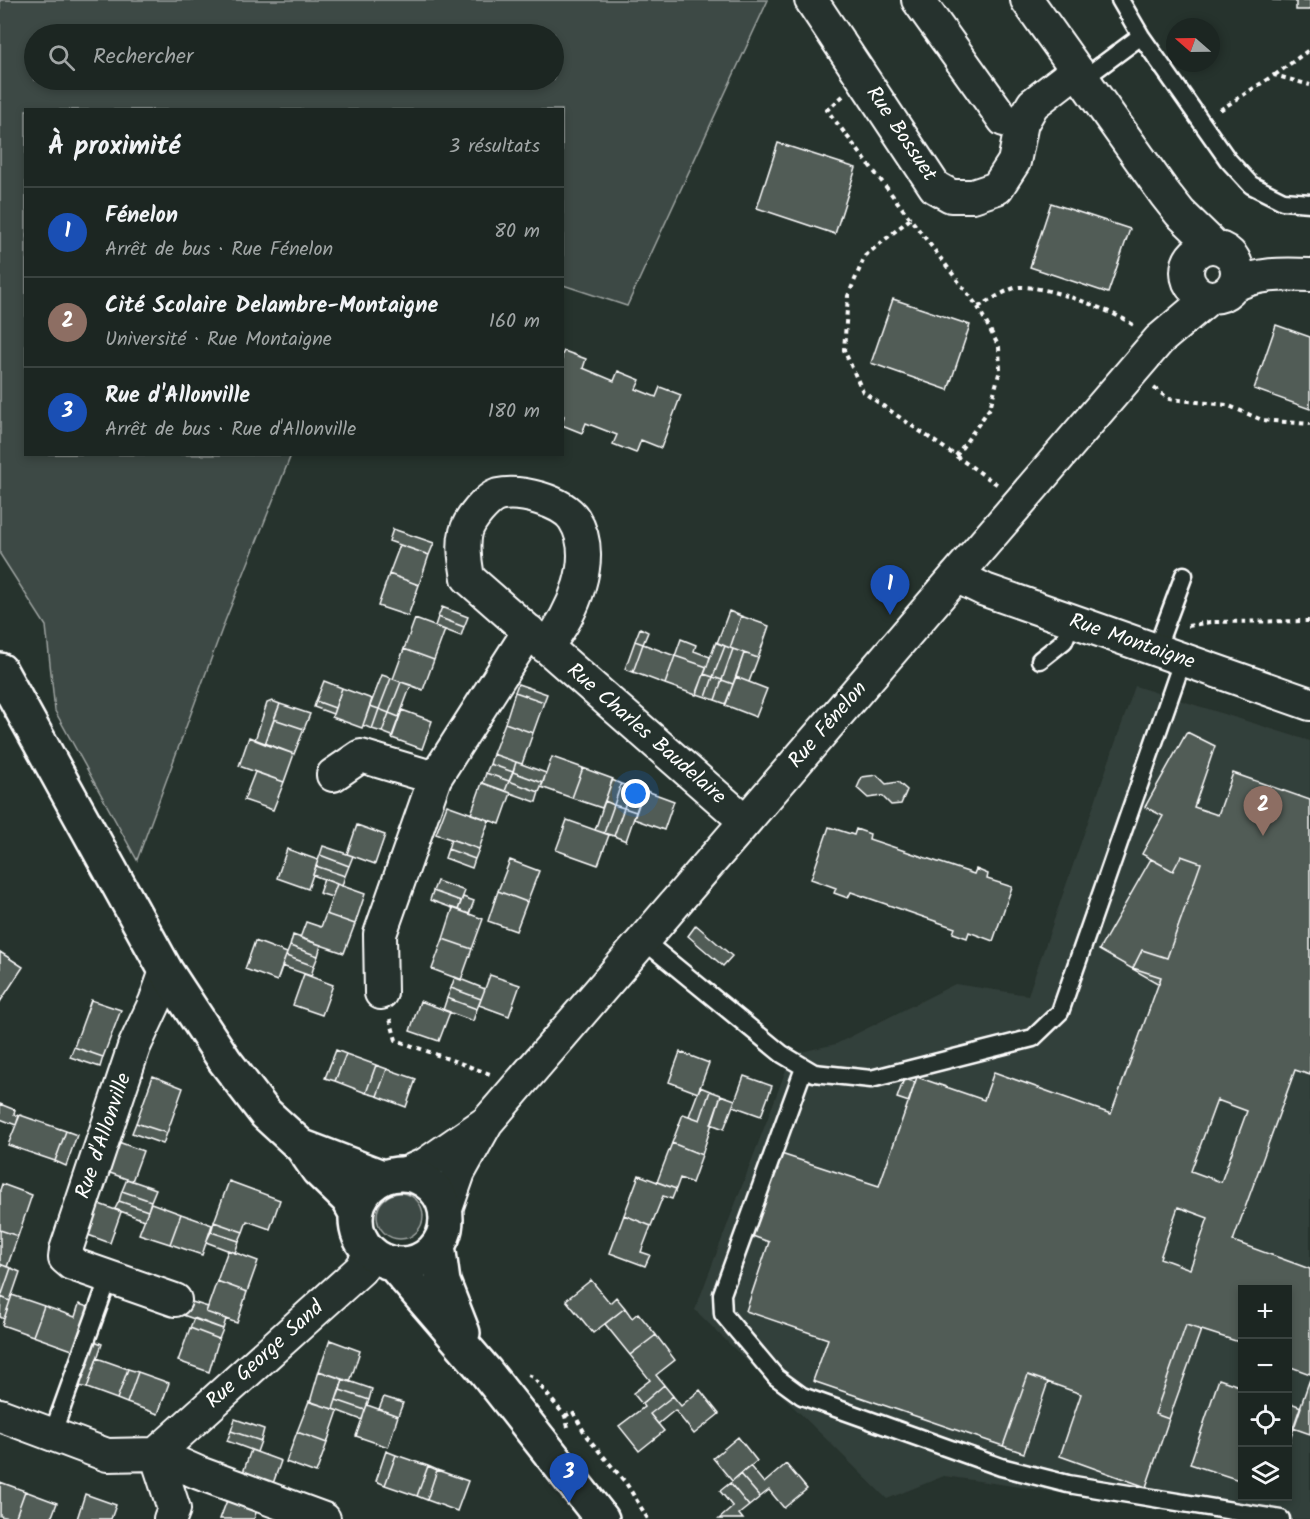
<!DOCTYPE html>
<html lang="fr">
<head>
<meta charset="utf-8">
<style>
	:root { --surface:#1c2622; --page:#29322f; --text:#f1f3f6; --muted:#a0a5a5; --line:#3a4340; --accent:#ff9aa2 }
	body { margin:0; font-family:Kalam,sans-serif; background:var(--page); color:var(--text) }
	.controls { position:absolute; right:18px; bottom:18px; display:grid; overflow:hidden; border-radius:0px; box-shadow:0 3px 9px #0003 }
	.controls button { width:54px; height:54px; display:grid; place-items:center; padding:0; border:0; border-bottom:2px solid var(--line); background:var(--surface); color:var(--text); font:30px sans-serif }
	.compass { position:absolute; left:1166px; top:18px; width:54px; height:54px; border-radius:50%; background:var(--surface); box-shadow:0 3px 9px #0003; rotate:290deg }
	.you { position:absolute; left:636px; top:794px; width:21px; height:21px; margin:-15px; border:4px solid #fff; border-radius:50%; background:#1a73e8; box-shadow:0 0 0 9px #1a73e833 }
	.badge { display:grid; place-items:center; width:39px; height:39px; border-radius:50%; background:var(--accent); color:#fff; font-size:20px; font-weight:700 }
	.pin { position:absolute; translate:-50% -50px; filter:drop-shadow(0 2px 3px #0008) }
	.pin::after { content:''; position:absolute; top:32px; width:21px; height:18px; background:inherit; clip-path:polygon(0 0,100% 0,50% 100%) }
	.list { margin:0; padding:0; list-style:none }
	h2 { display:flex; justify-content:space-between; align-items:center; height:78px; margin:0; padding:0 24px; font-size:26px }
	h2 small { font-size:20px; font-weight:400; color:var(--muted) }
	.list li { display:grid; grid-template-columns:39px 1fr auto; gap:18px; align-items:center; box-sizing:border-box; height:90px; padding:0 24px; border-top:2px solid var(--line) }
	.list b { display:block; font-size:22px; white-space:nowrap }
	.list p { margin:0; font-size:20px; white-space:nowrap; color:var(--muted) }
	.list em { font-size:20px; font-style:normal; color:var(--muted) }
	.icon { flex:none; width:33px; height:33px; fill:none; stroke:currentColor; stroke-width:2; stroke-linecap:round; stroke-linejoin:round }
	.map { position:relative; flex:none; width:1310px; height:1519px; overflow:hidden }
	.search { position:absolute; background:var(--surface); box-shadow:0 3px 9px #0003; left:24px; top:24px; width:540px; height:66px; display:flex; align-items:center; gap:15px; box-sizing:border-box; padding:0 21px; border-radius:33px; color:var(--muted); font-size:22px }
	.panel { position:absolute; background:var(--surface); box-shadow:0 3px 9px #0003; left:24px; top:108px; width:540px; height:348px; border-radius:0px }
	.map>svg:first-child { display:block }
	.built { fill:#333f3a; fill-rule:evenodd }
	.green { fill:#3e4944; stroke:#9ea4a2; stroke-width:1.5; fill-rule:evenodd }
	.building { fill:#515c57; stroke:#fff; stroke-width:1.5; fill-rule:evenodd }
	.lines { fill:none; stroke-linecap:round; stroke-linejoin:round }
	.lane-casing { stroke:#fff; stroke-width:21 }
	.street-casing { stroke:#fff; stroke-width:36 }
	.secondary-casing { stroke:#fff; stroke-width:38 }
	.path { stroke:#fff; stroke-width:4; stroke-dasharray:4.5 4.5; stroke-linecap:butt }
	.lane { stroke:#26332d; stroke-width:16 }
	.street { stroke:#26332d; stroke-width:32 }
	.secondary { stroke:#26332d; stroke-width:33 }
	.labels { text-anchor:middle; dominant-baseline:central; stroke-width:4.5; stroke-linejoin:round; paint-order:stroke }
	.street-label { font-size:21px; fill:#fff; stroke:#26332d }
</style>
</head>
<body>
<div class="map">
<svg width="1310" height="1519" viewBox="0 0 1310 1519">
	<rect width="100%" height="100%" fill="#26332d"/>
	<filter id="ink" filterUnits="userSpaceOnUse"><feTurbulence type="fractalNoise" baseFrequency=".0167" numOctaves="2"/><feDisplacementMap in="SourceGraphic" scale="12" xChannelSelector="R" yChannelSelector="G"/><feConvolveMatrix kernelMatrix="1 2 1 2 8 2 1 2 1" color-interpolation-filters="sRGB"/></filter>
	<g filter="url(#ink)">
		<!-- built -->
		<path class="built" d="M1135,686L1310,741V1519H1242L944,1476L887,1499L695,1310L792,1054L836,1044L955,984L1028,995ZM1242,1290H1288V1496H1242Z"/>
		<!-- green -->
		<path class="green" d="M0,0H768L627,306L563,285L562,110H26V454L291,455L225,621L137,860L55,711L46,626L0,554ZM34,34H554V80H34Z
			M377 1216a23 23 0 1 1 46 0a23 23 0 1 1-46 0Z"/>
		<!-- building -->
		<path class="building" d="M1272,0H1310V10H1296V1Z
			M778,143L856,168L835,234L757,208Z
			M1051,203L1130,229L1108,293L1030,267Z
			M893,299L970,325L948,390L871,363Z
			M1276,325L1310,337V409L1254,389Z
			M564,351L586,359L583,368L614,381L618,371L640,380L636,389L656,397L660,387L681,395L661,448L641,440L636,453L613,444L617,435L586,423L582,433L562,425L564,416L562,415V355Z
			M393,529L434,543L429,555L389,541Z
			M400,545L429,555L419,585L389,574Z
			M389,574L419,585L408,616L378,606Z
			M442,607L468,617L464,627L438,617Z
			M729,611L741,616L730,648L717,643Z
			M741,616L769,626L758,658L730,648Z
			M438,617L464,627L461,636L435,626Z
			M415,619L445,630L434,660L404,649Z
			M640,628L648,632L643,644L635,641Z
			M681,639L696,645L694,651L710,657L707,667L675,656Z
			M635,641L643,644L633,672L625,669Z
			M716,642L725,646L713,677L704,674Z
			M643,644L675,656L665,684L633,672Z
			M725,646L733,649L722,680L713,677Z
			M404,649L434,660L423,690L393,679Z
			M733,649L744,653L733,684L722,680Z
			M744,653L758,658L749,682L736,677Z
			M675,656L707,667L696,695L665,684Z
			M704,674L713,677L706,697L697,694Z
			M382,675L391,678L379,709L370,706Z
			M713,677L722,680L715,700L706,697Z
			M736,677L767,689L756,717L725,705Z
			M391,678L401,682L389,713L379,709Z
			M722,680L733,684L726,704L715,700Z
			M324,681L342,688L335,708L316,701Z
			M401,682L411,685L399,717L389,713Z
			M518,684L547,694L544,702L515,692Z
			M342,688L372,699L362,728L332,717Z
			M515,692L544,702L533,733L505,723Z
			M272,701L280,704L265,744L255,740L267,703Z
			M316,701L335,708L333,714L314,707Z
			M280,704L310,714L304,729L274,719Z
			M370,706L379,709L372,729L363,725Z
			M379,709L389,713L382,732L372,729Z
			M402,710L432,721L422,749L392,738Z
			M389,713L399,717L392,736L382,732Z
			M274,719L304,729L294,754L265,744Z
			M505,723L533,733L522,764L493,754Z
			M1187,732L1215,746L1194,807L1218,815L1233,773L1310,800V1075L1295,1070L1233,1241L1310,1269V1374L1288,1366V1290H1242V1343L1186,1325L1155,1414L1169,1419L1146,1487L1060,1456L1081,1394L1028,1375L1003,1446L813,1381L828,1339L746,1311L769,1242L747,1234L775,1152L879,1186L917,1077L984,1100L994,1072L1111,1114L1161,977L1133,968L1142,950L1167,958L1201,863L1181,856L1173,871L1142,854L1163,816L1145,807ZM1217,1100L1247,1111L1221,1182L1191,1171ZM1178,1207L1208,1218L1190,1269L1160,1258Z
			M249,737L294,754L284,782L239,766Z
			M493,754L516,762L513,772L490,764Z
			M552,757L583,768L572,798L541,787Z
			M516,762L546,773L543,783L513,772Z
			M490,764L513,772L509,781L486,773Z
			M583,768L613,779L602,808L572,798Z
			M255,772L284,782L273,810L244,800Z
			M513,772L543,783L539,792L509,781Z
			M486,773L509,781L505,791L483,783Z
			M877,775L886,784L898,782L907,790L901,804L891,805L882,796L868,798L857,788L862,777Z
			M612,780L621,784L614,805L605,801Z
			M509,781L539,792L536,802L505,791Z
			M482,783L511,793L500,824L471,814Z
			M621,784L631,787L624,808L614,805Z
			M631,787L643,792L636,812L624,808Z
			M644,790L674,801L664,830L634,819Z
			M605,801L614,805L604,833L595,830Z
			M447,805L489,820L479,849L436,834Z
			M614,805L624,808L614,836L604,833Z
			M624,808L636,812L626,841L614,836Z
			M567,820L609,835L598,865L556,850Z
			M357,825L385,835L375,864L347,854Z
			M829,827L854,835L856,829L870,834L869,839L974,874L976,869L988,874L987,879L1012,887L993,941L969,932L967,938L953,933L955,928L851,892L848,898L834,893L836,888L811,879Z
			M451,839L479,849L475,859L448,849Z
			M323,846L353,856L349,866L320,855Z
			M287,849L318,860L308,889L277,878Z
			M448,849L475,859L472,868L445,858Z
			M320,855L349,866L345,876L316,866Z
			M1181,856L1201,863L1167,958L1142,950L1133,968L1161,977L1159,984L1099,950L1151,859L1173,871Z
			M510,860L539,871L527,902L498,891Z
			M316,866L345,876L342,886L313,875Z
			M324,879L337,884L332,897L319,893Z
			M437,881L465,891L461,901L433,891Z
			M337,884L365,894L355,924L326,914Z
			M433,891L461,901L458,910L430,900Z
			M498,891L527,902L516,931L488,921Z
			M463,897L474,901L469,914L458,910Z
			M453,908L483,919L472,949L443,939Z
			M326,914L355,924L344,953L300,938L306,922L321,927Z
			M696,925L732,956L723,966L688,936Z
			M293,935L321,945L318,956L290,946Z
			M443,939L472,949L461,980L432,969Z
			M255,941L287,953L277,981L245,969Z
			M290,946L318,956L314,966L286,956Z
			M0,952L23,967L0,1002Z
			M286,956L314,966L311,976L282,966Z
			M304,974L333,985L322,1015L293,1005Z
			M490,975L520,985L509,1016L479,1005Z
			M455,977L485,989L481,999L451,988Z
			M451,988L481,999L477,1009L447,998Z
			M447,998L477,1009L473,1021L443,1010Z
			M91,1000L121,1010L103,1057L74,1047Z
			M420,1001L450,1012L439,1041L410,1031Z
			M74,1047L103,1057L100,1067L70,1057Z
			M336,1050L346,1054L335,1081L325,1078Z
			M680,1052L709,1063L698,1093L669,1082Z
			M346,1054L376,1065L366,1093L335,1081Z
			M376,1065L387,1069L377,1096L366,1093Z
			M387,1069L416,1079L406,1107L377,1096Z
			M153,1076L183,1088L167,1133L136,1123Z
			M744,1076L772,1086L761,1116L733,1106Z
			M904,1079L915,1082L909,1102L897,1098Z
			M700,1087L710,1091L700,1120L689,1116Z
			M710,1091L721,1095L702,1155L672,1143L683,1114L700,1120Z
			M721,1095L735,1100L724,1129L711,1124Z
			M0,1104L15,1110L14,1114L19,1116L16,1125L0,1119Z
			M20,1115L66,1131L55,1161L8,1145Z
			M136,1123L167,1133L163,1144L132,1133Z
			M66,1131L77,1135L66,1166L55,1161Z
			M113,1140L143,1151L132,1181L102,1170Z
			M672,1143L702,1155L692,1183L680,1178L676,1189L657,1182Z
			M639,1175L676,1189L672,1199L663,1196L651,1226L624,1215Z
			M127,1179L156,1189L151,1201L122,1191Z
			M229,1181L280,1200L270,1229L247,1221L243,1232L214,1222Z
			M2,1184L32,1195L18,1236L0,1230V1190Z
			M122,1191L151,1201L148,1211L119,1201Z
			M91,1201L121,1212L110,1243L80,1232Z
			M119,1201L148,1211L144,1220L115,1209Z
			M151,1203L181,1214L170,1244L139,1234Z
			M181,1214L212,1225L202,1255L170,1244Z
			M624,1215L651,1226L641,1252L650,1255L645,1266L610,1253Z
			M214,1222L243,1232L239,1241L211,1232Z
			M0,1230L18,1236L7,1267L0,1264Z
			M211,1232L239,1241L235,1253L206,1242Z
			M228,1250L258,1261L247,1292L217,1281Z
			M2,1265L11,1268L1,1297L0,1269Z
			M11,1268L20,1272L10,1301L1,1297Z
			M591,1280L610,1303L616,1297L625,1308L593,1333L566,1300Z
			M217,1281L247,1292L237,1323L206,1312Z
			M12,1295L44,1306L33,1336L2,1325Z
			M1,1297L10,1301L4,1319L0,1317Z
			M186,1300L208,1307L206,1312L226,1319L223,1329L180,1314Z
			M79,1304L91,1308L75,1351L33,1336L44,1306L75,1317Z
			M625,1308L632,1318L638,1313L656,1335L630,1355L605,1324Z
			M194,1318L223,1329L219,1339L190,1328Z
			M1186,1325L1201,1330L1169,1419L1155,1414Z
			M190,1328L219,1339L209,1372L178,1361Z
			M656,1335L675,1360L656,1375L664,1385L642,1404L633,1393L650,1380L630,1355Z
			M92,1340L102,1344L87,1388L76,1385Z
			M330,1340L360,1351L350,1382L319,1371Z
			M97,1358L128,1369L117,1399L87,1388Z
			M128,1369L138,1372L127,1403L117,1399Z
			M319,1371L343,1379L333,1409L310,1402Z
			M138,1372L169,1383L158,1414L127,1403Z
			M1028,1375L1048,1382L1024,1453L1003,1446Z
			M343,1379L372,1389L369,1400L340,1390Z
			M1219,1379L1242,1387V1481L1190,1464Z
			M1310,1379V1434L1293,1428Z
			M664,1385L673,1396L650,1414L664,1431L639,1451L619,1426L644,1407L642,1404Z
			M340,1390L369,1400L365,1410L336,1400Z
			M700,1390L719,1414L694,1434L675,1410L658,1424L650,1414L673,1396L681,1406Z
			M384,1397L403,1403L398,1416L379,1409Z
			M336,1400L365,1410L362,1420L333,1409Z
			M309,1401L338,1411L327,1443L297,1432Z
			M1288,1402L1301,1407L1288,1446Z
			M367,1405L398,1416L388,1447L356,1436Z
			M235,1419L264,1429L261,1441L231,1431Z
			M231,1431L261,1441L257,1452L227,1441Z
			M297,1432L327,1443L316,1473L286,1462Z
			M738,1437L757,1461L732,1481L713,1458Z
			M251,1450L281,1461L270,1492L240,1481Z
			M386,1451L396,1455L385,1485L376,1481Z
			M396,1455L428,1466L417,1496L385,1485Z
			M786,1464L807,1489L784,1508L769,1490L760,1497L740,1474L750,1466L764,1483Z
			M428,1466L437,1470L427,1500L417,1496Z
			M437,1470L468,1481L457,1511L427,1500Z
			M740,1474L760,1497L749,1506L730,1483Z
			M0,1482L25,1491L15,1519L0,1516Z
			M730,1483L749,1506L739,1514L743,1519H719L733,1507L720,1491Z
			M25,1491L57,1503L51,1519H15Z
			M85,1494L116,1505L111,1519H77Z
			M229,1495L258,1506L254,1519H220Z"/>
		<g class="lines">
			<!-- lane casing -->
			<g class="lane-casing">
				<path id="lane" d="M1120,0L1141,36L1228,160L1251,185L1283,201L1310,203
					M1083,79L1141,36
					M1156,650L1184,575
					M1040,660L1064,641L1072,621
					M643,940L782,1054L814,1073L871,1079L1033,1038L1060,1012L1183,659
					M804,1068L722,1294L723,1314L776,1377L802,1396L1001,1467L1068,1484L1281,1519
					M52,1435L109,1277"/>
			</g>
			<!-- street casing -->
			<g class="street-casing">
				<path id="street" d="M811,0L935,187L951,196H973L997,188L1014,162L1022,123L1033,104L1077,70
					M918,0L1004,120L1022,123
					M1027,0L1165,194L1180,213L1214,246
					M1187 272a25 25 0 1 1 50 0a25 25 0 1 1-50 0Z
					M1233,286C1257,273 1283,274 1310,275
					M956,576L985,590L1310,704
					M546,647C572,615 599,558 574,519C562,501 520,490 498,495C486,499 469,520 466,532C462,547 466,564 468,578L745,821
					M333,775L361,756L435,778
					M166,971L155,1002L134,1047L66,1250L65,1258L72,1264L175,1300
					M381,993L380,934L435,778L529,631
					M406,1173L426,1164L484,1124
					M446,1209L459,1172L487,1122L1159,340L1210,297
					M0,1415L107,1455L156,1454L360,1270L371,1253
					M156,1454L199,1473L324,1519
					M156,1454L174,1509L170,1519"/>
			</g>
			<!-- secondary casing -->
			<g class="secondary-casing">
				<path id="secondary" d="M0,670L166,971L225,1061L265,1113L302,1147L318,1170L348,1199L356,1213
					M303,1147L382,1177
					M356 1219a45 45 0 1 1 90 0a45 45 0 1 1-90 0Z
					M438,1245L443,1282L463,1333
					M393,1264L486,1372L602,1519"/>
			</g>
			<!-- path -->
			<path class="path" d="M1275,75L1310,49
				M843,96L827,110L978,307C988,302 1010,287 1020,287C1048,286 1112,310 1135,326
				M1220,110L1274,75L1310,85
				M910,219L865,256L848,296L844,350L863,392L998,485
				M1154,388L1169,399L1227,405L1262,420L1310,424
				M956,456L990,408L1000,370L999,347L978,307
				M1188,626L1210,622L1310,621
				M390,1019L396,1040L490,1074
				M528,1375L533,1377L565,1416L568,1427
				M565,1416L573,1412L587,1437L626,1483L648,1519"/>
			<!-- lane -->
			<use href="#lane" class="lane"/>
			<!-- street -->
			<use href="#street" class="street"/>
			<!-- secondary -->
			<use href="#secondary" class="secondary"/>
		</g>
	</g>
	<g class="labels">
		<!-- street labels -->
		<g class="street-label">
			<text transform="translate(901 134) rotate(56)">Rue Bossuet</text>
			<text transform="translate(1132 642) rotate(19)">Rue Montaigne</text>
			<text transform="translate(828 725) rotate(-49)">Rue Fénelon</text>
			<text transform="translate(646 734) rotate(41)">Rue Charles Baudelaire</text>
			<text transform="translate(104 1136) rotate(-71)">Rue d'Allonville</text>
			<text transform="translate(265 1355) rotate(-42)">Rue George Sand</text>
		</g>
	</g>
</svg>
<div class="controls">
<button>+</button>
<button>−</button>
<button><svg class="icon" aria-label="locate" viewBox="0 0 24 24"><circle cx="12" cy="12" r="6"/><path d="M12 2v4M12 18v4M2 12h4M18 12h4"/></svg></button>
<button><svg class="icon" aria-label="layers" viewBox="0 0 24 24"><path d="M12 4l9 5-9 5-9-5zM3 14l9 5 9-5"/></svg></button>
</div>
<svg class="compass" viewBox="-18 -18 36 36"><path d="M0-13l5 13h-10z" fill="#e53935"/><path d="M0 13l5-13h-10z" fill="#a0a5a5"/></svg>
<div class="you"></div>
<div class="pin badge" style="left:890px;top:615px;background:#1a4fb4">1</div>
<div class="pin badge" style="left:1263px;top:836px;background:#8d6e63">2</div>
<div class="pin badge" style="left:569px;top:1503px;background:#1a4fb4">3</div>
<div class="search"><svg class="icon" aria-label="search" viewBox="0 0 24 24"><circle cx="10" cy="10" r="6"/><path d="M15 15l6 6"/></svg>Rechercher</div>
<section class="panel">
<h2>À proximité<small>3 résultats</small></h2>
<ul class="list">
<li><span class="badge" style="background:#1a4fb4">1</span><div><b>Fénelon</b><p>Arrêt de bus · Rue Fénelon</p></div><em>80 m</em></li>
<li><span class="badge" style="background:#8d6e63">2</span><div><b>Cité Scolaire Delambre-Montaigne</b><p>Université · Rue Montaigne</p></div><em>160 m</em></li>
<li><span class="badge" style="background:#1a4fb4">3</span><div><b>Rue d'Allonville</b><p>Arrêt de bus · Rue d'Allonville</p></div><em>180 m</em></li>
</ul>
</section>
</div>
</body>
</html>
